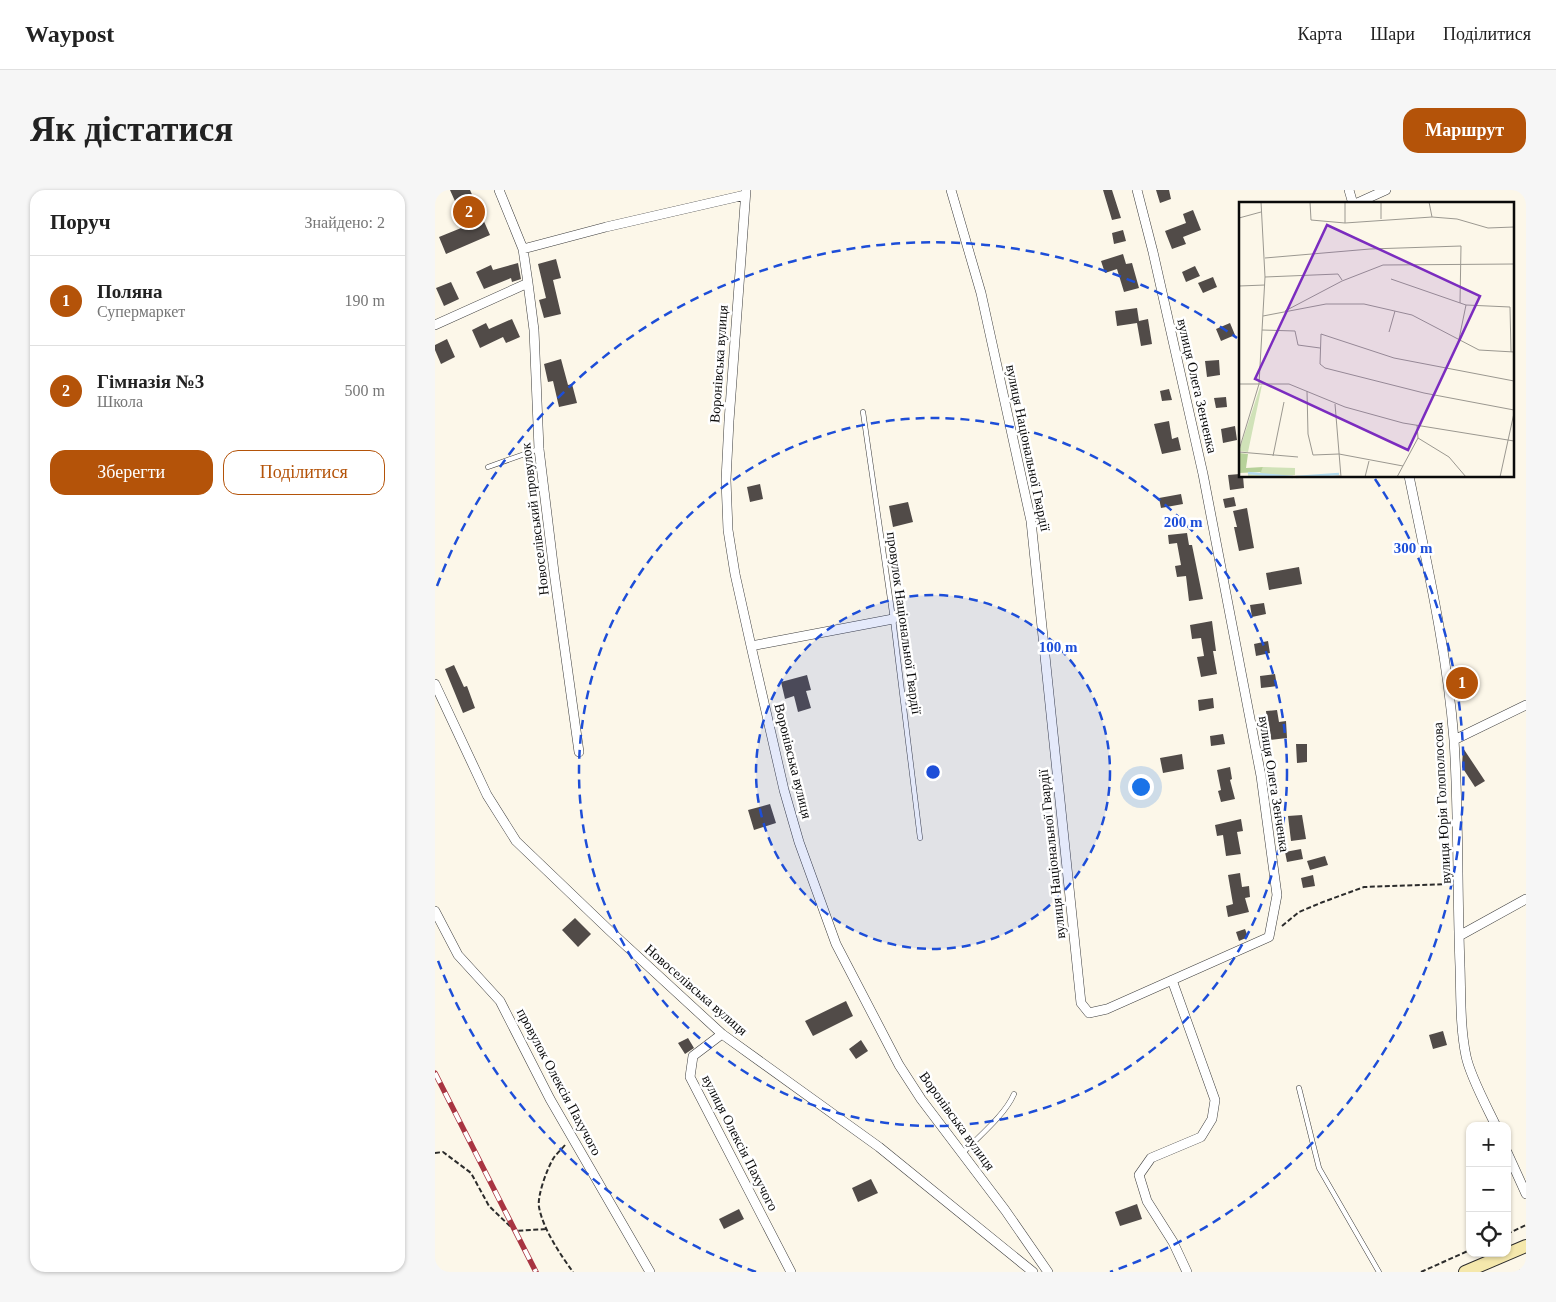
<!DOCTYPE html>
<html lang="uk">
<head>
<meta charset="utf-8">
<style>
	:root { --surface:#fff; --page:#f6f6f6; --text:#222; --muted:#767676; --line:#e0e0e0; --accent:#b45309 }
	body { margin:0; font-family:"Times New Roman",serif; background:var(--page); color:var(--text) }
	.controls { position:absolute; right:15px; bottom:15px; display:grid; overflow:hidden; border-radius:10px; box-shadow:0 1px 4px #0004 }
	.controls button { width:45px; height:45px; display:grid; place-items:center; padding:0; border:0; border-bottom:1px solid var(--line); background:var(--surface); color:var(--text); font:25px sans-serif }
	.you { position:absolute; left:705px; top:596px; width:18px; height:18px; margin:-12px; border:4px solid #fff; border-radius:50%; background:#1a73e8; box-shadow:0 0 0 8px #1a73e833 }
	.badge { display:grid; place-items:center; width:32px; height:32px; border-radius:50%; background:var(--accent); color:#fff; font-size:16px; font-weight:700 }
	.pin { position:absolute; translate:-50% -50%; border:2px solid #fff; box-shadow:0 1px 5px #0006 }
	.list { margin:0; padding:0; list-style:none }
	h2 { display:flex; justify-content:space-between; align-items:center; height:65px; margin:0; padding:0 20px; font-size:21px }
	h2 small { font-size:16px; font-weight:400; color:var(--muted) }
	.list li { display:grid; grid-template-columns:32px 1fr auto; gap:15px; align-items:center; box-sizing:border-box; height:90px; padding:0 20px; border-top:1px solid var(--line) }
	.list b { display:block; font-size:19px; white-space:nowrap }
	.list p { margin:0; font-size:16px; white-space:nowrap; color:var(--muted) }
	.list em { font-size:16px; font-style:normal; color:var(--muted) }
	.actions { display:flex; gap:10px; padding:15px 20px }
	.actions a { flex:1; padding:11px 0; border:1px solid var(--accent); border-radius:15px; text-align:center; font-size:18px; color:var(--accent) }
	.actions .main { background:var(--accent); color:#fff }
	.icon { flex:none; width:28px; height:28px; fill:none; stroke:currentColor; stroke-width:2; stroke-linecap:round; stroke-linejoin:round }
	.map { position:relative; flex:none; width:1091px; height:1082px; overflow:hidden; border-radius:15px }
	header { display:flex; align-items:center; gap:30px; box-sizing:border-box; height:70px; padding:0 25px; background:var(--surface); border-bottom:1px solid var(--line) }
	header strong { font-size:24px }
	nav { display:flex; gap:28px; margin-inline-start:auto; font-size:18px }
	.intro { display:flex; align-items:center; justify-content:space-between; box-sizing:border-box; height:120px; padding:0 30px }
	h1 { margin:0; font-size:35px }
	.button { padding:12px 22px; border-radius:15px; background:var(--accent); color:#fff; font-size:18px; font-weight:700 }
	main { display:flex; gap:30px; padding:0 30px }
	aside { flex:1; background:var(--surface); border-radius:15px; box-shadow:0 1px 4px #0004 }
	.map>svg:first-child { display:block }
	.building { fill:#514b48 }
	.lines { fill:none; stroke-linecap:round; stroke-linejoin:round }
	.lane-casing { stroke:#3d3d3d; stroke-width:5.5 }
	.street-casing { stroke:#3d3d3d; stroke-width:10 }
	.secondary-casing { stroke:#2c2c2c; stroke-width:14 }
	.path { stroke:#2c2c2c; stroke-width:2; stroke-dasharray:5 2.5; stroke-linecap:butt }
	.lane { stroke:#fff; stroke-width:4.5 }
	.street { stroke:#fff; stroke-width:9 }
	.secondary { stroke:#f5e8ac; stroke-width:12 }
	.rail-casing { stroke:#a83441; stroke-width:5.5 }
	.rail { stroke:#fff; stroke-width:4; stroke-dasharray:11; stroke-linecap:butt }
	.ring { fill:none; stroke:#1d4ed8; stroke-width:2.5; stroke-dasharray:9 6 }
	.labels { text-anchor:middle; dominant-baseline:central; stroke-width:5; stroke-linejoin:round; paint-order:stroke }
	.street-label { font-size:14px; fill:#0a0a0a; stroke:#fff }
	.inset-river { fill:none; stroke:#b4dcee; stroke-width:2.5 }
	.inset-road { fill:none; stroke:#9b9890; stroke-width:1 }
	.view { fill:#7b2cbf; fill-opacity:0.15; stroke:#7b2cbf; stroke-width:2.5 }
	.inset-edge { fill:none; stroke:#0a0a0a; stroke-width:2.5 }
	.centre { fill:#1d4ed8; stroke:#fff; stroke-width:2.5 }
	.ring-label { font-size:15px; text-anchor:middle; font-weight:bold; fill:#1d4ed8; stroke:#fff; stroke-width:5; stroke-linejoin:round; paint-order:stroke }
</style>
</head>
<body>
<header>
<strong>Waypost</strong>
<nav><a>Карта</a><a>Шари</a><a>Поділитися</a></nav>
</header>
<div class="intro"><h1>Як дістатися</h1><a class="button">Маршрут</a></div>
<main>
<aside>
<h2>Поруч<small>Знайдено: 2</small></h2>
<ul class="list">
<li><span class="badge">1</span><div><b>Поляна</b><p>Супермаркет</p></div><em>190 m</em></li>
<li><span class="badge">2</span><div><b>Гімназія №3</b><p>Школа</p></div><em>500 m</em></li>
</ul>
<div class="actions"><a class="main">Зберегти</a><a>Поділитися</a></div>
</aside>
<div class="map">
<svg width="1091" height="1082" viewBox="0 0 1091 1082">
	<rect width="100%" height="100%" fill="#fcf7e9"/>
	<!-- building -->
	<path class="building" d="M15,0H35L55,45L11,64L4,47L31,36Z
		M668,0H677L686,28L677,30Z
		M721,0H734L736,9L725,13Z
		M758,20L766,40L748,47L751,54L737,59L730,41L751,33L748,24Z
		M688,40L691,51L679,54L677,43Z
		M688,64L691,74L697,73L704,98L689,102L682,79L670,83L666,71Z
		M121,69L126,88L118,90L126,124L109,128L104,110L111,108L103,74Z
		M83,73L86,89L77,92L76,88L49,99L41,82L56,75L58,80Z
		M760,76L765,86L751,92L747,82Z
		M778,87L782,97L768,103L763,93Z
		M16,92L24,109L9,116L1,98Z
		M702,118L704,131L713,129L717,154L706,156L702,133L682,136L680,121Z
		M77,129L85,147L71,153L68,147L45,158L37,140L51,133L54,139Z
		M795,133L800,145L786,151L781,139Z
		M12,149L20,167L6,174L0,160V155Z
		M126,169L133,195L137,194L142,213L124,217L118,191L113,192L109,174Z
		M784,170L785,185L772,187L770,171Z
		M734,199L737,210L727,211L725,201Z
		M791,207L792,217L781,218L779,208Z
		M734,231L737,249L743,247L746,260L727,264L719,234Z
		M800,236L802,250L788,253L786,239Z
		M805,284V286H808L809,298L795,300L793,285Z
		M325,294L328,309L315,312L312,297Z
		M746,304L748,314L726,318L724,308Z
		M799,307L801,316L790,318L788,309Z
		M473,312L478,332L458,337L454,316Z
		M812,318L819,358L804,361L799,337H802L798,321Z
		M752,343L754,355H757L768,409L754,411L751,386L742,387L740,376L746,375L742,353L734,354L733,345Z
		M864,377L867,394L834,400L831,383Z
		M829,413L831,424L817,427L815,415Z
		M777,431L781,461H778L782,484L766,487L762,467L769,466L766,448L757,449L755,435Z
		M833,451L835,463L821,466L819,454Z
		M19,475L29,497L32,496L40,518L28,523L10,479Z
		M840,484L842,496L826,498L825,486Z
		M372,485L376,500L371,501L376,518L363,522L359,506L350,509L346,492Z
		M1032,486L1033,500H1022L1021,487Z
		M778,508L779,518L764,521L763,510Z
		M842,520L844,532L851,531L852,548L834,550L831,521Z
		M788,544L790,554L776,556L775,546Z
		M861,554H872V572L862,573Z
		M1028,558L1050,591L1040,597L1027,577Z
		M747,564L749,579L728,583L725,568Z
		M795,577L797,589L795,590L800,609L786,612L783,601L786,600L782,580Z
		M335,614L341,633L319,640L313,620Z
		M867,625L871,649L856,651L853,626Z
		M806,629L808,641L802,642L806,664L791,666L788,645L782,646L780,635Z
		M866,659L868,669L852,672L850,662Z
		M890,666L893,675L875,680L872,671Z
		M805,683L807,697L814,696L815,707L810,708L814,722L793,727L791,716L798,714L793,685Z
		M878,685L880,696L868,698L866,688Z
		M140,728L156,744L143,757L127,740Z
		M810,739L813,747L804,751L801,742Z
		M411,811L418,826L378,846L370,831Z
		M1008,841L1012,855L998,859L994,845Z
		M253,848L259,858L250,864L243,853Z
		M426,850L433,861L421,869L414,859Z
		M436,989L443,1003L423,1012L417,998Z
		M702,1014L707,1029L685,1036L680,1022Z
		M304,1019L309,1029L289,1039L284,1029Z"/>
	<g class="lines">
		<!-- lane casing -->
		<g class="lane-casing">
			<path id="lane" d="M428,222L458,429L485,648
				M53,277L104,259
				M864,898L884,978L944,1082
				M528,963C543,947 570,925 579,904
				M1086,1082L1091,1080"/>
		</g>
		<!-- street casing -->
		<g class="street-casing">
			<path id="street" d="M64,0L88,59L93,93L99,140L104,259L119,382L144,562
				M311,0L294,231L291,290L293,340L300,384L316,456L349,600L364,652L401,754L464,875L486,909L570,1020L613,1082
				M516,0L546,103L596,331L646,813L654,823L672,819L834,747L842,705L826,586L768,284L718,62L702,0
				M914,0L918,14
				M920,14L951,0
				M88,59L171,37L310,5
				M0,135L93,93
				M974,286C992,374 1012,461 1019,550C1024,625 1022,701 1025,776C1026,806 1025,837 1031,866C1035,886 1052,917 1061,936
				M316,456L458,429
				M0,494L52,605L81,651L175,741L287,844L444,957L598,1082
				M1019,550L1091,515
				M0,721L23,765L65,811L115,909L215,1082
				M1024,746L1091,709
				M737,790L780,910L777,929L766,947L716,968L704,985L712,1011L738,1052L752,1082
				M287,844L258,866L255,887L356,1082
				M1072,962L1091,1004"/>
		</g>
		<!-- secondary casing -->
		<g class="secondary-casing">
			<path id="secondary" d="M1030,1082L1091,1056"/>
		</g>
		<!-- path -->
		<path class="path" d="M847,736L864,722L888,712L929,697L1013,694
			M130,955C126,960 121,964 118,969C112,979 102,1006 104,1017C108,1039 125,1064 138,1082
			M0,963L8,962L36,983L54,1016L80,1041L112,1039
			M1072,1044L1091,1035
			M986,1082L1035,1060"/>
		<!-- lane -->
		<use href="#lane" class="lane"/>
		<!-- street -->
		<use href="#street" class="street"/>
		<!-- secondary -->
		<use href="#secondary" class="secondary"/>
		<!-- rail casing -->
		<g class="rail-casing">
			<path id="rail" d="M0,883L101,1082"/>
		</g>
		<!-- rail -->
		<use href="#rail" class="rail"/>
	</g>
	<!-- distance rings -->
	<circle cx="498" cy="582" r="177" fill="#1d4ed8" fill-opacity=".12"/>
	<g class="ring">
		<circle cx="498" cy="582" r="177"/>
		<circle cx="498" cy="582" r="354"/>
		<path d="M321 1082A530 530 0 0 1 2 768M2 396A530 530 0 0 1 802 148M940 289A530 530 0 0 1 675 1082"/>
	</g>
	<g class="labels">
		<!-- street labels -->
		<g class="street-label">
			<text transform="translate(284 174) rotate(-86)">Воронівська вулиця</text>
			<text transform="translate(762 196) rotate(77)">вулиця Олега Зенченка</text>
			<text transform="translate(593 258) rotate(78)">вулиця Національної Гвардії</text>
			<text transform="translate(100 329) rotate(-97)">Новоселівський провулок</text>
			<text transform="translate(469 433) rotate(82)">провулок Національної Гвардії</text>
			<text transform="translate(358 571) rotate(76)">Воронівська вулиця</text>
			<text transform="translate(839 594) rotate(81)">вулиця Олега Зенченка</text>
			<text transform="translate(1007 613) rotate(-93)">вулиця Юрія Голополосова</text>
			<text transform="translate(617 664) rotate(-96)">вулиця Національної Гвардії</text>
			<text transform="translate(261 800) rotate(41)">Новоселівська вулиця</text>
			<text transform="translate(124 892) rotate(62)">провулок Олексія Пахучого</text>
			<text transform="translate(522 931) rotate(54)">Воронівська вулиця</text>
			<text transform="translate(305 953) rotate(63)">вулиця Олексія Пахучого</text>
		</g>
	</g>
	<!-- overview -->
	<g transform="translate(804 12)">
		<rect width="275" height="275" fill="#fcf7e9"/>
		<path d="M23,183L9,250L0,249L21,185ZM24,265L56,266V273L9,275V272L20,273Z" fill="#d0e2b8"/>
		<path d="M0,251L9,252L7,266L24,265L22,270L0,271Z" fill="#b6d199"/>
		<path class="inset-river" d="M9,271L54,275M57,275L100,272"/>
		<path class="inset-road" d="M71,0L72,18L106,21L193,15L218,17L249,26L275,25M106,0V21M142,0V17M190,0L193,15M0,16L22,10M26,56L131,47L222,44L221,101M26,75L99,72L103,78M152,77L227,103L271,105L272,150M0,84L26,83M46,109L103,79L144,63L275,62M24,114L87,102H125L173,113L240,148L275,150M23,128L56,129L59,143L81,146M150,130L156,109M220,137L227,103M275,179L155,156L82,132L81,162L86,166L185,191L275,208M0,182H50L106,205L164,221L275,239M68,189L69,232L74,253L100,252L164,264M96,202L102,275M179,236L210,255L227,275M0,248L20,182L26,75L22,0M0,250L59,255M34,254L45,200M85,275L101,274M126,275L130,259M158,275L179,236L178,223M261,275L275,211"/>
		<path class="view" d="M88,23L241,94L169,248L16,177Z"/>
		<rect width="275" height="275" class="inset-edge"/>
	</g>
	<circle cx="498" cy="582" r="8" class="centre"/>
	<g class="ring-label">
		<text x="748" y="337">200 m</text>
		<text x="978" y="363">300 m</text>
		<text x="623" y="462">100 m</text>
	</g>
</svg>
<div class="controls">
<button>+</button>
<button>−</button>
<button><svg class="icon" aria-label="locate" viewBox="0 0 24 24"><circle cx="12" cy="12" r="6"/><path d="M12 2v4M12 18v4M2 12h4M18 12h4"/></svg></button>
</div>
<div class="you"></div>
<div class="pin badge" style="left:1027px;top:493px">1</div>
<div class="pin badge" style="left:34px;top:22px">2</div>
</div>
</main>
</body>
</html>
